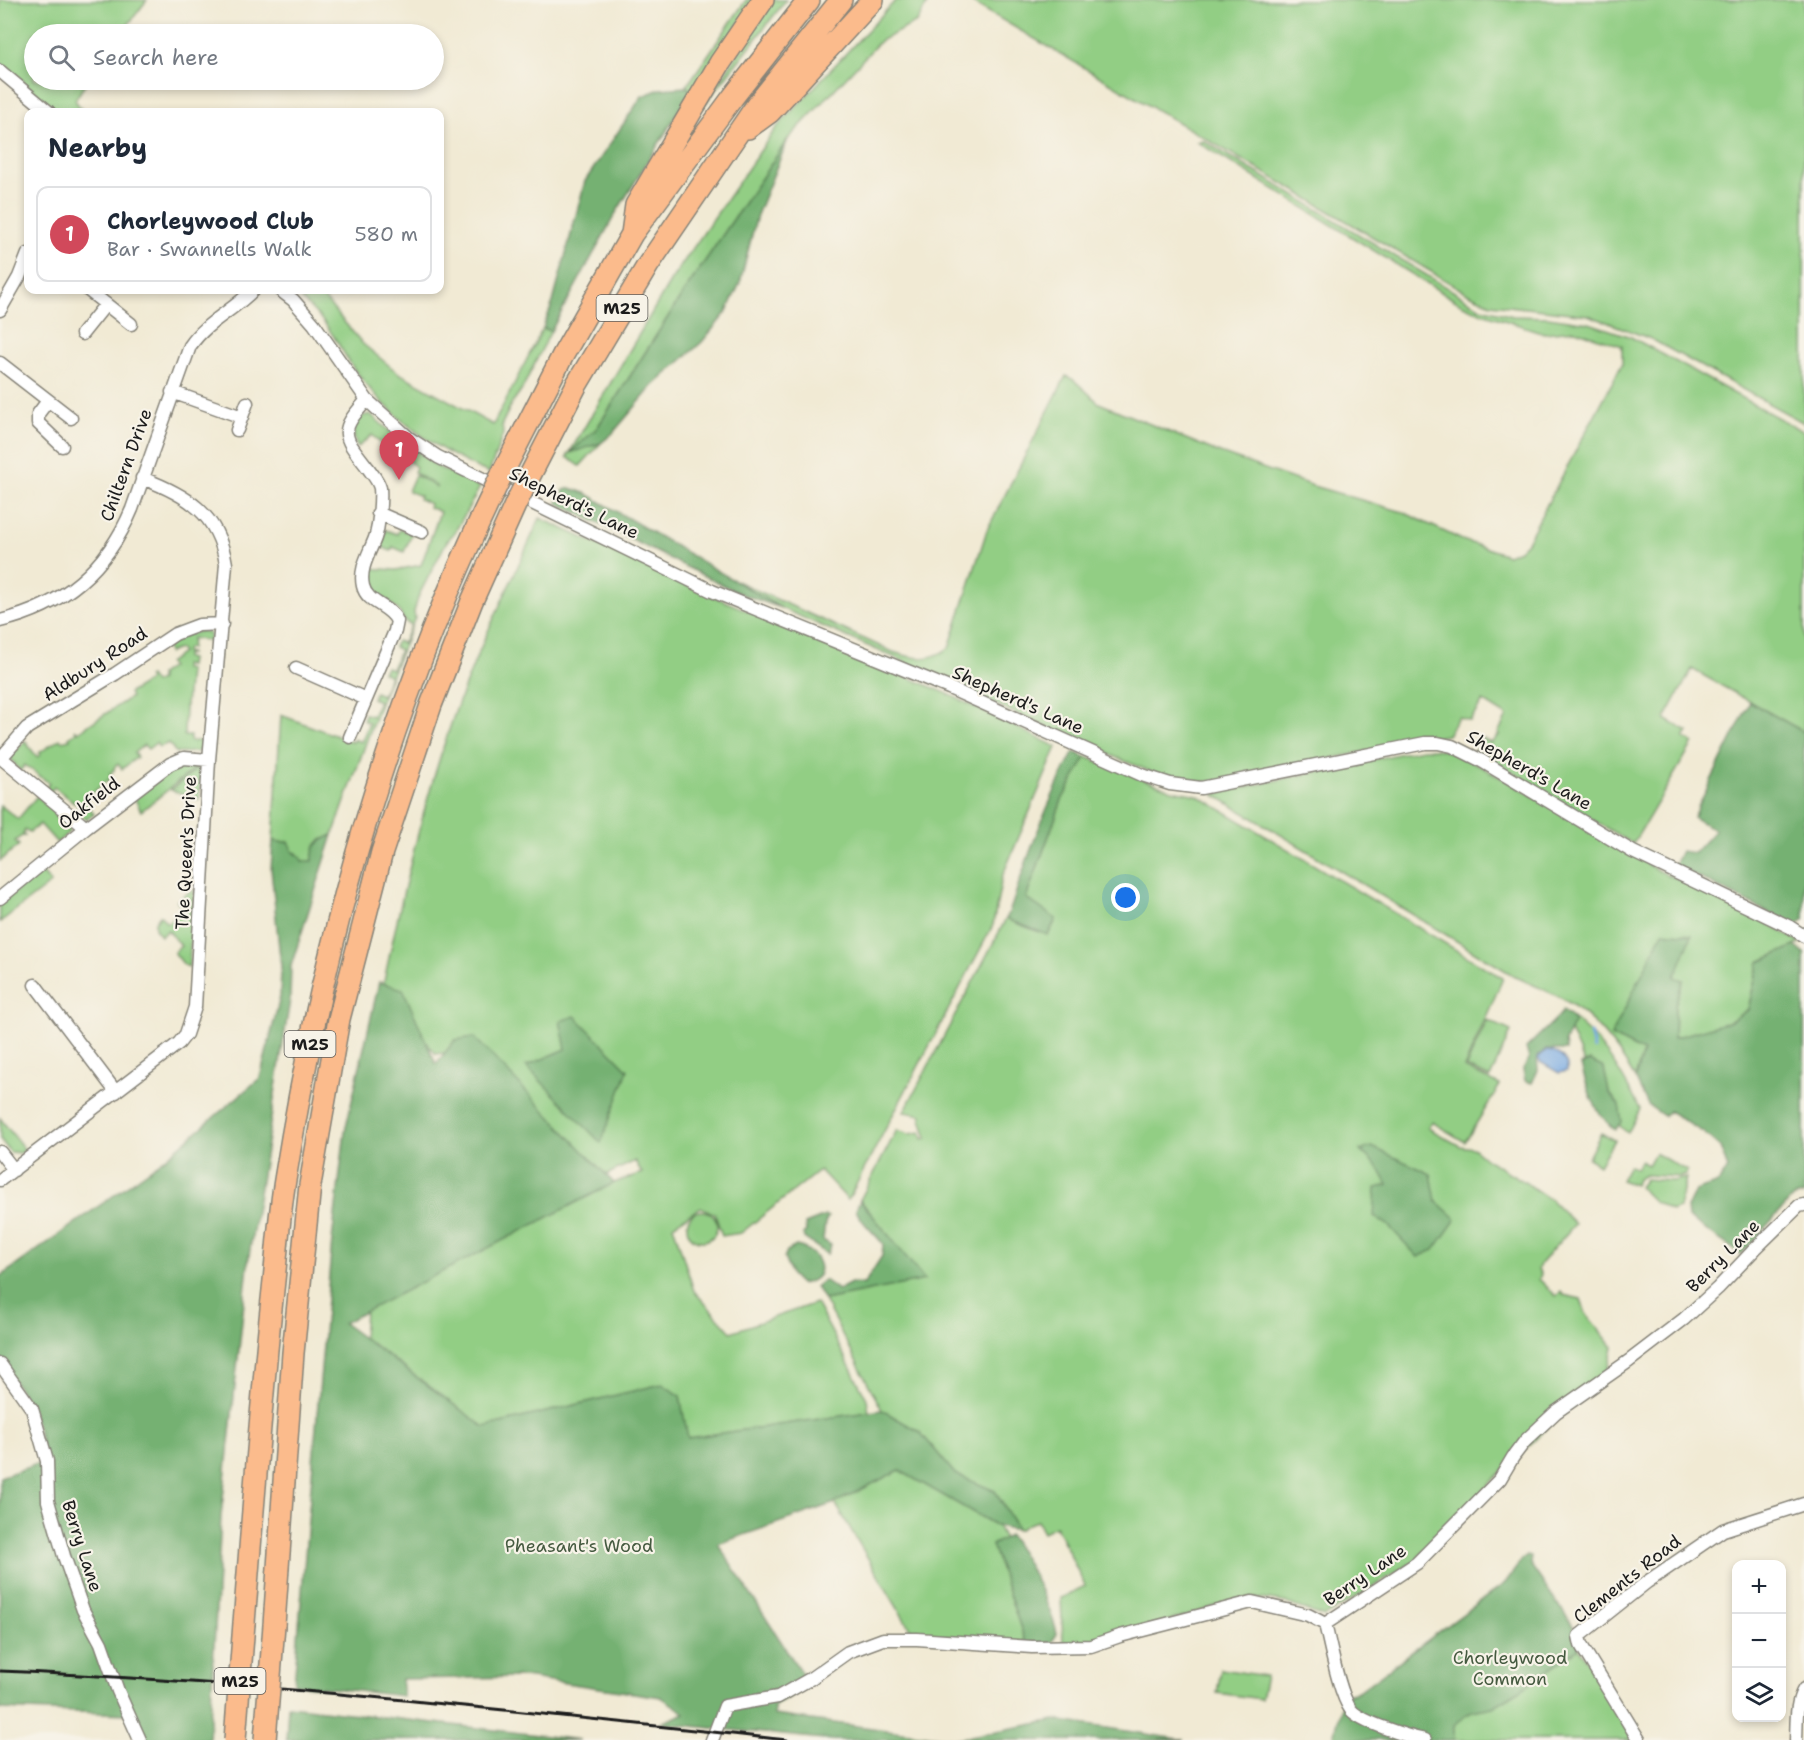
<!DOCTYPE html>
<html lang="en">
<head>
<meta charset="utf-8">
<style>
	:root { --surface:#fff; --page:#f6f6f7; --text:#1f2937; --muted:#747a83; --line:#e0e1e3; --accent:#d1495b }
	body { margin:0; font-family:"Shantell Sans",sans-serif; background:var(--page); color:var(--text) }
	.controls { position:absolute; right:18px; bottom:18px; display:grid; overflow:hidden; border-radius:12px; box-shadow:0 3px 9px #0003 }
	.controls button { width:54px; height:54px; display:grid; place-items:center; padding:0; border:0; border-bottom:2px solid var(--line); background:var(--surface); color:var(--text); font:30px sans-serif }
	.you { position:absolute; left:1126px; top:898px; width:21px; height:21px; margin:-15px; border:4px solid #fff; border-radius:50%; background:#1a73e8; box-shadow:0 0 0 9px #1a73e833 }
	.badge { display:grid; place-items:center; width:39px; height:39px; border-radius:50%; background:var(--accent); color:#fff; font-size:20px; font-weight:700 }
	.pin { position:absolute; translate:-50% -50px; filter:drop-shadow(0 2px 3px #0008) }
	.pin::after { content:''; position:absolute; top:32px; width:21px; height:18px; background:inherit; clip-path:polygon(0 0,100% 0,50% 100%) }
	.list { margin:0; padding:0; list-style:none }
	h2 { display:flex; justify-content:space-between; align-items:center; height:78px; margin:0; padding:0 24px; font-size:26px }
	h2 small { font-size:20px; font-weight:400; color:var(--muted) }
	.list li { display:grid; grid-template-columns:39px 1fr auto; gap:18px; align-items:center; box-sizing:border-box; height:96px; margin:0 12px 12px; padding:0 12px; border:2px solid var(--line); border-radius:12px }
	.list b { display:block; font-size:22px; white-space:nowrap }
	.list p { margin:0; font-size:20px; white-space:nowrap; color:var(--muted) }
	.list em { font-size:20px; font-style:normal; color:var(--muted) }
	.icon { flex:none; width:33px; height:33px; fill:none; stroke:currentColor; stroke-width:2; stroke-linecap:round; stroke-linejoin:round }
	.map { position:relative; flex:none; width:1804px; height:1740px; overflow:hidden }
	.search { position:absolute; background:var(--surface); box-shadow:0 3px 9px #0003; left:24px; top:24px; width:420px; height:66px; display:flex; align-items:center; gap:15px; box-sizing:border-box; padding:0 21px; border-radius:33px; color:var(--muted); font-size:22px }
	.panel { position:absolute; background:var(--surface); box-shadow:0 3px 9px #0003; left:24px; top:108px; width:420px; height:186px; border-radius:12px }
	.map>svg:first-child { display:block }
	.green { fill:#92ce84; stroke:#577550; stroke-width:1.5 }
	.forest { fill:#75b172; stroke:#486647; stroke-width:1.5 }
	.water { fill:#77a9e2; stroke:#4a627f; stroke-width:1.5 }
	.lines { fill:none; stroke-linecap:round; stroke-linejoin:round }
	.stream { stroke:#77a9e2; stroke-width:3 }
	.minor-casing { stroke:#868378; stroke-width:15 }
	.motorway-casing { stroke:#868378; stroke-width:24 }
	.minor { stroke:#fff; stroke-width:12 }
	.motorway { stroke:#fbbb8c; stroke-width:21 }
	.rail { stroke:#1c1c1c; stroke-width:3 }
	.motorway-bridge-casing { stroke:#868378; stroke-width:24; stroke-linecap:butt }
	.motorway-bridge { stroke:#fbbb8c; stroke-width:21 }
	.labels { text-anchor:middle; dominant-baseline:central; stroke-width:4.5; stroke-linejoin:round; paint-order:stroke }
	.shield { fill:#f7f3e8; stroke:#5e5c59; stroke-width:1.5 }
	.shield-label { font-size:16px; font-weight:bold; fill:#1c1c1c }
	.street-label { font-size:18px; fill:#1c1c1c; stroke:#f7f3e8 }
	.park-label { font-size:18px; fill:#455a40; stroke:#f7f3e8 }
</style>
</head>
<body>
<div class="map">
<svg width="1804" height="1740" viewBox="0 0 1804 1740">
	<rect width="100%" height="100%" fill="#f7f3e8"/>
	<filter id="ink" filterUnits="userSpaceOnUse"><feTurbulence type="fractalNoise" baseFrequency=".0167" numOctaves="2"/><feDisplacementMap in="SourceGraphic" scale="12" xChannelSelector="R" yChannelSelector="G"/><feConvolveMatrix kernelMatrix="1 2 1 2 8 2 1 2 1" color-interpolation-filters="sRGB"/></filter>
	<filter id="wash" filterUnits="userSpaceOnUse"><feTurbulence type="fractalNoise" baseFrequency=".008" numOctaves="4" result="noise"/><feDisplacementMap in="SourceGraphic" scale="24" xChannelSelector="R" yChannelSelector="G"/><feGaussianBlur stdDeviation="1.35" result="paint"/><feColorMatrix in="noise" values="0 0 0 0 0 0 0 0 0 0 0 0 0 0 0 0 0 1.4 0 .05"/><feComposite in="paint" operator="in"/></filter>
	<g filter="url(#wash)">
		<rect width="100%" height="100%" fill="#f1ead4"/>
		<!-- green -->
		<path class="green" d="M0,0H147L121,34H34V80H88L75,100L83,112H59L0,63Z
			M746,0H755L692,90L686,87Z
			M773,0H786L702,108Z
			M896,0H929L917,22L880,41L788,139L684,292L597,428L571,452L601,443L580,466L567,457L671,280L776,128Z
			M968,0H1804V423L1651,339L1588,315L1491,304L1465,292L1294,190Z
			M1204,141L1481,308L1513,316L1548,317L1589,323L1631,337L1804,432V732L1692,669L1665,719L1688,732L1684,738L1693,743L1633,844L1475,750L1482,738L1491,743L1500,734L1498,733L1507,716L1483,701L1470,721L1458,717L1447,735L1225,780L1195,783L1168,779L1079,742L953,685L946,680L781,608L732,579L893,652C915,659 929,662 949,648L987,530L1066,376L1074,380L1099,403L1220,453L1313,486L1403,512L1462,540L1507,555L1519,550L1527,542L1622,364V346L1575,330L1544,333L1479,312L1459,303L1197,142Z
			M292,290H317L363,344L397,372L493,425L543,328L551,331L522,389L512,403L502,424L503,434L489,473C438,452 390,417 357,373C344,356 335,335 321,319C312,309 301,299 292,290Z
			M370,414L393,434L438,467L480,487L455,532L447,541L419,595L414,612L415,618L382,698L333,835L320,841L313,862L302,861L297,853L292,851L289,842H278L273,840L281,715L353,742L354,739L361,742L369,723L363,720L365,714L372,716L379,701L372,698L375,692L382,695L390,676L383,672L386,667L392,669L400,650L394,647L397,641L403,643L411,625C400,620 404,615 396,608C381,594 363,594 368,568L396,570L421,565L440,512L429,507L430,504L419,499L420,496L408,491L415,475L437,487L414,472L416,467L393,448L389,452L372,435L358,447C351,435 353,428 360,417Z
			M540,518L693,588L946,693L1057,747L1002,877L993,925L848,1200L820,1170L741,1233L722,1236L715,1214L701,1207L673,1225L694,1291L731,1332L816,1303L867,1399L869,1412L687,1438L680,1396L662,1384L484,1427L363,1337L365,1311L614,1183L642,1173L635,1161L606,1175L475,1039L462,1051L436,1054L382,991C401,899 422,807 453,718C476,651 511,583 540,518Z
			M400,529L412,534L404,552L393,547L391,551L379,546L386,530L397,534Z
			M202,631L209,633L210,641L192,638L191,648H187L186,652L191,654H186V658L190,659L189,666L184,665V669L189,670L186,706H185L184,736H190V741H202V749L196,752L176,753L169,743L159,747L156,743L148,749L144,745L134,753L137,757L122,769L118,764L114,768V770L110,773L112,777L84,800L94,814L87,819L74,813L79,806L54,787L50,792L46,788L49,783L25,765L20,771L11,759V756L25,741L37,757L40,755L39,753L60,739L61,741L70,739L69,737L76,732L75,729L78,732L131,697L129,693L149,681L147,677L149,676L154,683L160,680V675L171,667L168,663L182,653L179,649L168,653L167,647L185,635Z
			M1422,749H1437L1457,753L1601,834L1655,869L1735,904L1801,943L1759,962L1748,1009L1729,1022L1674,1038L1675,1005L1683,981L1611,1036L1643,1052L1635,1078C1617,1047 1594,1017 1563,999C1548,991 1531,984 1516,977L1213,794Z
			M1086,757L1172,790L1197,795L1503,978L1464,1068L1500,1085L1465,1142L1432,1122L1428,1128L1460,1146L1473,1148L1486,1159L1523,1181L1551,1200L1575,1224L1540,1264L1538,1270L1541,1274L1539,1279L1556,1296L1561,1292L1563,1295L1581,1299L1586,1314L1613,1347L1607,1371L1499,1474L1415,1561L1324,1617L1284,1602L1253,1598L1233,1600L1187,1616L1088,1643H1063L1061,1598L1085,1586L1056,1526L1043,1532L1037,1521L1028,1524L1018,1530L995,1491L955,1474L920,1432L882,1410L824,1300L924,1280L860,1200L897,1130L909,1134L921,1132L923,1139L927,1138L921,1119L922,1115L904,1112L1006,919L1048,935L1056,920L1026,898L1062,800Z
			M186,763L198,766L141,811L134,797L172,767Z
			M198,768L201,771L199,800L171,790Z
			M37,796L67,820L70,831L57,843L40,824L30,832L25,830L23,834L25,836H22L15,841L19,845L0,861V805L18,819Z
			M41,871L51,883L0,922V904Z
			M192,890H194L189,967L184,965L174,952L181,946L168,930L161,936L155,929V922L160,915L167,923L183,909L177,901Z
			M1563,1010C1603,1041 1617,1065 1640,1109L1628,1133C1608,1121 1578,1048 1567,1024L1559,1016Z
			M1487,1020L1511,1031L1490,1078L1466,1067Z
			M0,1118L25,1150L21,1153L10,1152L0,1139Z
			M1601,1133L1614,1140L1599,1165L1588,1158Z
			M1655,1153L1687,1171L1685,1175L1680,1177L1645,1175L1637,1179L1635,1185L1621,1180L1629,1165L1636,1169L1640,1161L1648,1165Z
			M1686,1178L1679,1208L1671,1211L1653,1201L1639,1187L1645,1179L1673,1181Z
			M687 1226a15 15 0 1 1 30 0a15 15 0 1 1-30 0Z
			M899,1470L997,1526L1004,1539L992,1545L1026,1643L913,1634L835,1503Z
			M1505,1583L1576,1630L1579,1648L1634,1740H1434L1350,1693L1359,1691Z
			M1221,1669L1266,1676L1261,1699L1217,1693Z"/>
		<!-- forest -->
		<path class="forest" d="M686,87L692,90L617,211L551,331L543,328L553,302L585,181L642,96L660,89Z
			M788,139L757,215L740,283L726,313L702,342L652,387L612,434L601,443L570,453L597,428L684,292Z
			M570,488L587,494L781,608L739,593L557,503L564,490Z
			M1750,702L1804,732V919L1795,926L1674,865L1681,851L1694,853L1715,830L1693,817Z
			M1074,752L1086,757L1062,800L1026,898L1056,919L1048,935L1006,919C1013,906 1015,893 1020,880C1035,836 1052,792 1074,752Z
			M333,835L291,966L290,1000L249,1256L221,1517L209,1740H140L128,1714L0,1709V1477L46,1461L32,1409L0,1360V1277L163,1160L260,1078L280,997L281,967L271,869L273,840L278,842H289L292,851L301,857L302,861H313C311,845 320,840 333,835Z
			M1663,932L1692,935L1675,977L1683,980L1675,1005L1674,1038L1729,1022L1748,1010L1759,962L1795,946L1804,953V1195L1793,1197L1741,1254L1688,1218L1687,1208L1695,1191L1718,1183L1728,1169L1720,1147L1704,1133L1669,1111L1664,1116L1648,1105L1635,1078L1643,1052L1611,1036Z
			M379,982L403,989L436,1064L455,1040L474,1037L614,1183L343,1323L484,1427L662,1384L680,1396L688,1438L882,1410L920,1432L955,1474L995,1491L1018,1530L997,1526L899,1470L835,1503L718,1544L804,1677L801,1691L774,1706V1715L955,1739L1055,1720L1185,1740H834L661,1723L685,1713L661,1697L524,1677L401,1679L403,1696L294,1684L332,1240L345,1131Z
			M1564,1011L1575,1021L1565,1041L1566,1050H1545L1537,1057L1538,1070L1532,1083L1525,1081L1523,1069L1529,1059L1526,1048Z
			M575,1016L628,1070L601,1143L526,1066L566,1049L560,1021Z
			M1590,1061L1604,1068L1609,1092L1619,1105L1622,1122L1615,1130C1594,1112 1588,1091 1581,1065Z
			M1372,1147L1431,1174L1436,1201L1456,1219L1434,1250L1418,1257L1388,1225L1374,1216L1376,1188L1388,1185L1378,1167L1360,1150Z
			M860,1200L925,1280L824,1300L816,1287L824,1280L838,1290L851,1283L864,1284L882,1256L883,1244C874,1232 861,1223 856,1210Z
			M825,1216L828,1217L825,1223L823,1240L831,1245L827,1254L804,1238L803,1234L806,1231L805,1224Z
			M796,1246C821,1250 832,1281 800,1284L791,1275L784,1258L787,1251Z
			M1009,1535C1025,1556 1052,1609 1057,1634L1051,1643H1026L992,1545Z
			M1527,1556L1531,1557L1530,1564L1576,1630L1579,1648L1521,1690L1493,1707L1472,1711L1465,1715L1454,1726V1740H1333L1345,1695L1359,1691L1505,1583L1522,1560Z
			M288,1706H289L580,1740H286Z"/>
		<!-- water -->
		<path class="water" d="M1545,1051C1556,1051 1562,1055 1567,1065V1071L1559,1073L1540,1062L1538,1058Z"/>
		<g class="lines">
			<!-- stream -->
			<path class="stream" d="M1590,1033L1594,1049"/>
		</g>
	</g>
	<g filter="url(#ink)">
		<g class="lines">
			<!-- minor casing -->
			<g class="minor-casing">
				<path id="minor" d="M0,71L49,112
					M88,290L131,324
					M280,290L293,300L314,324L367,400L409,438L438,457L712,591L949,688L1142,775L1170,784L1201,788L1425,743H1438L1452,746L1480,760L1633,852L1790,927L1804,936
					M0,310L19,277L28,254
					M82,334L106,304
					M0,363L71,418
					M172,392L242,417
					M47,402L38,414V423L62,446
					M237,430L247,403
					M378,513L422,532
					M0,621C64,606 107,569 132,509L190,346C207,321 233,311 253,290
					M296,668L366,699
					M350,737L395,631L397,621C390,605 367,604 363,586C359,569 369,554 375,538C379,527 381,499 380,488C378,480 372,474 368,468C342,435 338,432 367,400
					M0,757L86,828
					M1,758L27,728L115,674L175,634L199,625L222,624
					M0,898L86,828L170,764L184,758L209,760
					M35,985L116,1092
					M0,1152L14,1170
					M0,1180L179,1043L186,1034L195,1007L209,760L226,564C218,513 187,495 142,478
					M0,1364L32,1409L47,1461L48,1501L64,1556L83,1610L101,1643L118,1691L140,1740
					M1325,1624C1330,1644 1339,1694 1351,1710C1361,1722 1409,1737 1425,1740
					M712,1740L725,1706L778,1697L810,1679L848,1652L883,1639H917L1032,1647L1091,1646L1120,1636L1252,1602L1308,1615L1325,1624L1417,1563L1500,1479L1513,1457L1525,1441L1556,1412L1629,1361L1684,1319L1718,1288L1755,1249L1799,1206L1804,1205
					M1639,1740L1581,1645L1579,1636L1647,1582L1723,1530L1804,1504
					M1796,1740C1797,1723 1795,1704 1804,1689"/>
			</g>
			<!-- motorway casing -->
			<g class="motorway-casing">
				<path id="motorway" d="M748,128L770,112L873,0
					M632,234L636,205L720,63L763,0
					M502,474L563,355L632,234L733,97L809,0
					M525,485L577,384L648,265L757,105L841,0
					M244,1623C253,1512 261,1401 273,1290C277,1254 279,1216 285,1180C323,941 388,710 493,493
					M274,1625L293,1353L310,1185L339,1019L382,852L431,705L472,601L516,503"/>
			</g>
			<!-- minor -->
			<use href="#minor" class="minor"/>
			<!-- motorway -->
			<use href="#motorway" class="motorway"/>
			<!-- rail -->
			<path class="rail" d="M0,1671C263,1682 526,1712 787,1740"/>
			<!-- motorway-bridge casing -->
			<g class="motorway-bridge-casing">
				<path id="motorway-bridge" d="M493,493L502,474
					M516,503L525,485
					M235,1740L244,1623
					M265,1740L274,1625"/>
			</g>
			<!-- motorway-bridge -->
			<use href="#motorway-bridge" class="motorway-bridge"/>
		</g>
	</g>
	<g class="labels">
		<!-- shield labels -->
		<g class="shield">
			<rect x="596.5" y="295" width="51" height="26" rx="4.5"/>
			<rect x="284.5" y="1031" width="51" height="26" rx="4.5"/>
			<rect x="214.5" y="1668" width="51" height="26" rx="4.5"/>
		</g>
		<g class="shield-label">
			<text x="622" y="308">M25</text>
			<text x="310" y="1044">M25</text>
			<text x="240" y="1681">M25</text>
		</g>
		<!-- street labels -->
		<g class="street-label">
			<text transform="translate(126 465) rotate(-70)">Chiltern Drive</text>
			<text transform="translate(574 503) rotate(26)">Shepherd's Lane</text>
			<text transform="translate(95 664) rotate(-33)">Aldbury Road</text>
			<text transform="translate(1018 700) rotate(24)">Shepherd's Lane</text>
			<text transform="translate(1529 770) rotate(30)">Shepherd's Lane</text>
			<text transform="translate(89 803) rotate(-38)">Oakfield</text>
			<text transform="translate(186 853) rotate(-87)">The Queen's Drive</text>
			<text transform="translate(1723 1256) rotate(-45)">Berry Lane</text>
			<text transform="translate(82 1546) rotate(72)">Berry Lane</text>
			<text transform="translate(1365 1575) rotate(-34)">Berry Lane</text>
			<text transform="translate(1627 1579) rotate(-38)">Clements Road</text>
		</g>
		<!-- park labels -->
		<g class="park-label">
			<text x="579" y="1546">Pheasant's Wood</text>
			<text x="1510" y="1658">Chorleywood<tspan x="1510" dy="21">Common</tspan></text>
		</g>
	</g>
</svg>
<div class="controls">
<button>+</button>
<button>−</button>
<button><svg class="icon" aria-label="layers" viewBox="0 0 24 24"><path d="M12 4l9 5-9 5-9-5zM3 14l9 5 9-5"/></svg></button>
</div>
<div class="you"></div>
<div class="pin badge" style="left:399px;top:480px">1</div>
<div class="search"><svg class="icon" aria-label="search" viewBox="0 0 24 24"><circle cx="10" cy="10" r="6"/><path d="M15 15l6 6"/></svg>Search here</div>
<section class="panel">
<h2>Nearby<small></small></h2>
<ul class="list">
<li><span class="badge">1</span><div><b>Chorleywood Club</b><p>Bar · Swannells Walk</p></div><em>580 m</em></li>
</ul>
</section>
</div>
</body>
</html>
